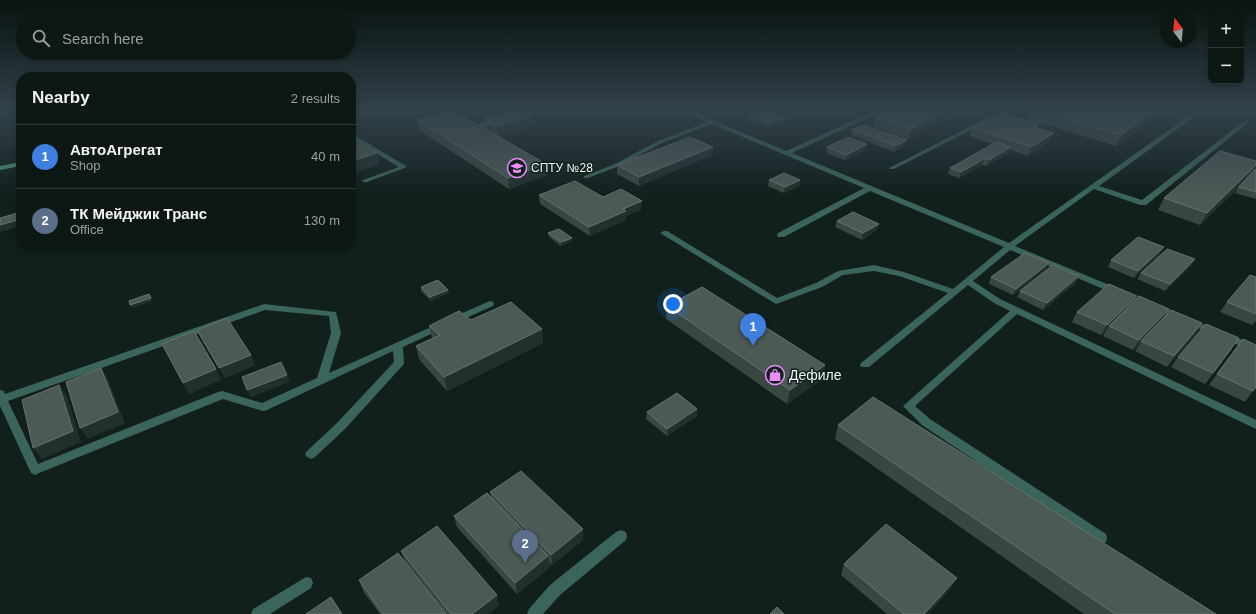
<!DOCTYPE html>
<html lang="en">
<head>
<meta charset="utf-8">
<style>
	:root { --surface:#0d1815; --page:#1b2522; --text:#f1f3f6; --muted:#9aa0a0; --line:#2d3734; --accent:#ea580c }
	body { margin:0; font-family:Helvetica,sans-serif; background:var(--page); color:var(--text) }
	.controls { position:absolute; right:12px; top:12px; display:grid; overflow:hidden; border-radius:8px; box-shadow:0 2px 6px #0003 }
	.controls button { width:36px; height:36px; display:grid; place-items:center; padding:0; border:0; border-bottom:1px solid var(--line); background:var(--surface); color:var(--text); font:20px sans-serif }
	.compass { position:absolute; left:1160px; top:12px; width:36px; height:36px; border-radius:50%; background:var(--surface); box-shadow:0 2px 6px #0003; rotate:344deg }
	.you { position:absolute; left:673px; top:304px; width:14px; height:14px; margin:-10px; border:3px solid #fff; border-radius:50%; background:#1a73e8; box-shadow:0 0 0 6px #1a73e833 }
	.badge { display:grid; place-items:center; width:26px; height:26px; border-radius:50%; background:var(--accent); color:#fff; font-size:13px; font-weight:700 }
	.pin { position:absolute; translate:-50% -33px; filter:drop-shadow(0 1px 2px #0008) }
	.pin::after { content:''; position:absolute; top:21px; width:14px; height:12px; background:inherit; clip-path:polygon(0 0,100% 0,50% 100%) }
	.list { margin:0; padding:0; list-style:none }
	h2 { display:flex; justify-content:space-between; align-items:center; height:52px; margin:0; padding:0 16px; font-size:17px }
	h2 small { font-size:13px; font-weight:400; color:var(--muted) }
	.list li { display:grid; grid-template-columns:26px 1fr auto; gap:12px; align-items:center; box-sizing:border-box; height:64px; padding:0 16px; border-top:1px solid var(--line) }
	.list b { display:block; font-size:15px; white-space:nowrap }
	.list p { margin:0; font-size:13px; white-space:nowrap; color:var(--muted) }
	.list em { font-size:13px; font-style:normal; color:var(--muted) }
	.icon { flex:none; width:22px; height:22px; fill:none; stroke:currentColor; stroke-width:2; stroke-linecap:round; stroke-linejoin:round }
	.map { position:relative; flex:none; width:1256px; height:614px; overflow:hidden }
	.search { position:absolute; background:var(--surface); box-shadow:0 2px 6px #0003; left:16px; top:16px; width:340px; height:44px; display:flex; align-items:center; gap:10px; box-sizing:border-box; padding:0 14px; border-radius:22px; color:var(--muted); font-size:15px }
	.panel { position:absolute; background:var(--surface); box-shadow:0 2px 6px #0003; left:16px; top:72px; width:340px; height:180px; border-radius:16px }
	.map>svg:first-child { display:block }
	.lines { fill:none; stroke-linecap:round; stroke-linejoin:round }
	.lane { fill:#3b645a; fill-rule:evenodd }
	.secondary { fill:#488d7e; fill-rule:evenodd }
	.wall { fill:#394743 }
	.shaded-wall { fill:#21302c }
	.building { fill:#4c5a56; stroke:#66736f }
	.labels { text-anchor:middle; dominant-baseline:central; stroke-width:3; stroke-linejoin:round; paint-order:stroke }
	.far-poi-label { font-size:12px; fill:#eef7f4; stroke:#11201c; text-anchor:start }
	.poi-label { font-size:14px; fill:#eef7f4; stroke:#11201c; text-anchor:start }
</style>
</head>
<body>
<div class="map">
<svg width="1256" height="614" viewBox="0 0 1256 614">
	<rect width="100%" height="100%" fill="#11201c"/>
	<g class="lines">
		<!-- lane -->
		<path class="lane" d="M681,110H689L786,151L877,110H885L792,153L1009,243L1197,110H1204L1099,186L1142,200L1244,121H1248V123L1146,205H1140L1094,189L1015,246L1119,289L1120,291L1119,293H1113L1010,250L973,281L1000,299L1256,420V429L1017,314L915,406L930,419L1106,534L1107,538L1106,542L1101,544L1096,542L922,425L903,406L1010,311L994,303L968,285L869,367H861L860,365L861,363L948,293L899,276L874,271L843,275L822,287L776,304L660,233L664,231H667L777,298L816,283L838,271L874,265L904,272L953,289L1004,247L870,191L784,237H778L777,235L778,233L864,188L712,124L662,143L619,166L588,178H584V176L615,164L658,141L707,122Z
			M1003,110H1010L894,169H890L889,168Z
			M351,133L406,166L407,167L367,182H363V180L399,167L351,138Z
			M490,301L493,302L494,304L493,306L457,322L454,323L449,320L451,318Z
			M264,304L336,312L341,333L329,373L438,324H444L446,326L444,328L403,347L404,363L403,365L345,429L315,457L311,459L307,457L305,454L307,451L337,423L394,362L393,351L267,410L263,411L223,399L39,473L35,475L31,473L0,406V390L4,391L5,394ZM265,310L329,316L331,333L317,378L262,403L222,391L218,392L38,464L8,401Z
			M1156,304L1217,330L1219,332L1217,334H1211L1153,309L1152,307L1153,305Z
			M1226,334L1256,345V352L1223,339L1221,337Z
			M621,530L626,532L627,536L626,540L560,595L543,614H527L529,609L550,585L616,532Z
			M306,577L311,578L313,583L311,588L270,614H251L253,609Z"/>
		<!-- secondary -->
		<path class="secondary" d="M21,162V166L0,170V166Z"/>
	</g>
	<!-- wall -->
	<path class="wall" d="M889,110H956L954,115L908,139L873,127L875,117Z
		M1030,110H1165L1116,146L1026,119Z
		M749,114L784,123L770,128L749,120Z
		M484,119L534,125L499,137L547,175L509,189L419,130L417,120L478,125L484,123Z
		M1039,124L1037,128L1050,141L1028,156L1010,150L1009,153L986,166L982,165L959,178L948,174L950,168L993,144L970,136L972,128Z
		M852,130L907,140L905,146L894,152L851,135Z
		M351,137L376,153L379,164L354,173L351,171Z
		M713,147L712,155L639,186L617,174V165Z
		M827,147L865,150L845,160L826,153Z
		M1256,161V167L1253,172L1256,170V199L1235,193L1239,187L1248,178L1200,225L1158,210L1164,198Z
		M769,180H800L799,186L784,193L768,186Z
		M539,195L603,197L641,210L626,216V220L590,236L540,204Z
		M837,221L877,230L862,240L835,227Z
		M548,233L572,241L561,246L549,237Z
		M1160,254L1134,278L1108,267L1111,260Z
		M1195,259L1191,266L1165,291L1137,279L1141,273Z
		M1049,263L1046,270L1013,295L989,284L991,277Z
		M1256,277V321L1252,325L1220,312L1227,302Z
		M1076,283L1043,310L1017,297L1020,291Z
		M421,287L448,290L449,293L431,301L421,291Z
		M1137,296L1134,300L1169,309L1163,318L1202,323L1196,334L1167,367L1135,351L1141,342L1133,350L1103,336L1106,331L1101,335L1072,322L1077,312Z
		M667,306L825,365L822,379L787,404L666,319Z
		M429,326L542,329L543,343L447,391L419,359L416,346L432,338Z
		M197,330L255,365L225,378L202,340Z
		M1243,339L1253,391L1245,402L1209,385Z
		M1232,349L1205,384L1171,367L1178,357Z
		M697,409V416L667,436L646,419L647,412Z
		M838,425L1216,614H1084L835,439Z
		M490,492L583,540L552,565L549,562L550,567L517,594L457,527L454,516L491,497Z
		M401,551L499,605L488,614H446L405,561Z
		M844,564L951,588L928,614H887L841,575Z
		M359,580L446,614H380L363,591Z"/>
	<!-- shaded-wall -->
	<path class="shaded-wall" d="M948,110H956L954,115L908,139L911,129Z
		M1156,110H1165L1116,146L1121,135Z
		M533,115L534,125L498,137L496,126Z
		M785,117L784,123L770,128L771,123Z
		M492,124L493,134L482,127Z
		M1054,133L1050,141L1028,156L1031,147Z
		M907,140L905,146L894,152L896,146Z
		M867,144L865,150L845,160L846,155Z
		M713,147L712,155L639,186V177Z
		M1011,147L1009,153L986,166L989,160Z
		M376,153L379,164L354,173L351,162Z
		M984,159L982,165L959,178L961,172Z
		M546,164L547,175L509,189L508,178Z
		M1256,165V167L1252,173L1200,225L1207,213Z
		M800,180L799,186L784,193L785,187Z
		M642,201L641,210L626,216V220L590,236L589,227L623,209Z
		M21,219V226L0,232V225Z
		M879,224L877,230L862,240L863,233Z
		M572,238V241L561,246V242Z
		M1164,247L1160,254L1134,278L1138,271Z
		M1195,259L1191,266L1165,291L1170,284Z
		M1049,263L1046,270L1013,295L1016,289Z
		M1079,276L1076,283L1043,310L1047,303Z
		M448,290L449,293L431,301L430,297Z
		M1137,296L1131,306L1109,326L1106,331L1101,335L1107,325Z
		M151,298L153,301L132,308L130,305Z
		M1169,309L1162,319L1133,350L1139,340Z
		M1202,323L1196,334L1167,367L1174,356Z
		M542,329L543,343L447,391L444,377Z
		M251,355L255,365L225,378L219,368Z
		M825,365L822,379L787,404L790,390Z
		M101,368L108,379L125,423L88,439L80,428Z
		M216,369L221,380L189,394L183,383Z
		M287,375L290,382L251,397L247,390Z
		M59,385L67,396L81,442L42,459L33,448Z
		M697,409V416L667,436V429Z
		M583,529V540L552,565L551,555Z
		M548,556L550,567L517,594L515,583Z
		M957,578L951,588L928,614H924Z
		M497,595L499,605L488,614H472Z"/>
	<!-- building -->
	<path class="building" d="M451,110H453L478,125L488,122L484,119L515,110H524L533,115L496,126L492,124L482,127L546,164L508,178L417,120Z
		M761,110H766L785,117L771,123L749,114Z
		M889,110H948L911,129L875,117Z
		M1035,110H1156L1121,135Z
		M1000,113L1039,124L1034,127L1054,133L1031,147L972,128Z
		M863,125L907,140L896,146L852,130Z
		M351,137L376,153L351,162Z
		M690,137L713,147L639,177L617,165Z
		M848,137L867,144L846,155L827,147Z
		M996,142L1011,147L989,160L984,159L961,172L950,168Z
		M1220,151L1256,161V165L1207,213L1164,198Z
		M1255,169L1256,170V192L1239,187Z
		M784,173L800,180L785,187L769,180Z
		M575,181L603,197L621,189L642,201L623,209L626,211L589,227L539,195Z
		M21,212V219L0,225V218Z
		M853,212L879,224L863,233L837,221Z
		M559,229L572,238L561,242L548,233Z
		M1138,237L1164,247L1138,271L1111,260Z
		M1167,249L1195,259L1170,284L1141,273Z
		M1025,253L1049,263L1016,289L991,277Z
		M1053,265L1079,276L1047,303L1020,291Z
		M1250,275L1256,277V314L1227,302Z
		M438,280L448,290L430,297L421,287Z
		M1109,284L1137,296L1107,325L1077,312Z
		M702,287L825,365L790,390L667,306Z
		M149,294L151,298L130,305L129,301Z
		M1139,296L1169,309L1139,340L1109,326Z
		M511,302L542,329L444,377L416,346L440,335L429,326L459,311L471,320Z
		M1171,310L1202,323L1174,356L1141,341Z
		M227,318L251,355L219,368L197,330Z
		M1206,324L1239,338L1213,373L1178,357Z
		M194,331L216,369L183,383L162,344Z
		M1243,339L1256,345V387L1253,391L1217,374Z
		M281,362L287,375L247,390L242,377Z
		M101,368L118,412L80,428L66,382Z
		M59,385L73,431L33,448L22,400Z
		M677,393L697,409L667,429L647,412Z
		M873,397L1216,614H1115L838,425Z
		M521,471L583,529L551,555L490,492Z
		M487,493L548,556L515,583L454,516Z
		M886,524L957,578L924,614H904L844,564Z
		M437,526L497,595L472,614H451L401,551Z
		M398,553L446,614H383L359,580Z
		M331,597L342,614H306Z
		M777,607L784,614H770Z"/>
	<!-- sky -->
	<linearGradient id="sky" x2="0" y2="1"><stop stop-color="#09120f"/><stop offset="0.56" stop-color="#32424b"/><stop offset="1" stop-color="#32424b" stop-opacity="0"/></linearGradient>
	<rect width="1256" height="196" fill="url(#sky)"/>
	<!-- icons -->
	<defs>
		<g id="university-ring" transform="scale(1)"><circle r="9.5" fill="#11201c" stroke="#ea8dfd" stroke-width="1.5"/><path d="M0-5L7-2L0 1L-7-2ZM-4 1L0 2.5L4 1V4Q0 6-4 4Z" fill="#ea8dfd"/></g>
		<g id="shop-ring" transform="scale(1)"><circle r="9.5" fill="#11201c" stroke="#ea8dfd" stroke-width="1.5"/><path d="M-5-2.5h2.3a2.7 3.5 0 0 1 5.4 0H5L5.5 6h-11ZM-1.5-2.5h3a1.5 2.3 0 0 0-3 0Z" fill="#ea8dfd"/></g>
	</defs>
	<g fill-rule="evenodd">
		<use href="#university-ring" x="517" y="168"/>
		<use href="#shop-ring" x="775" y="375"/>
	</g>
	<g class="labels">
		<!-- far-poi labels -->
		<g class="far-poi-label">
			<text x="531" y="168">СПТУ №28</text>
		</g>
		<!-- poi labels -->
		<g class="poi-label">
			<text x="789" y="375">Дефиле</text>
		</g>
	</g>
</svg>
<div class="controls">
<button>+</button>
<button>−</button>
</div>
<svg class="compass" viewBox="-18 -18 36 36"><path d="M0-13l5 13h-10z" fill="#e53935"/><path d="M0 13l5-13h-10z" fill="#9aa0a0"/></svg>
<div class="you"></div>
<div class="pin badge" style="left:753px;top:346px;background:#3f7fe0">1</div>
<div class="pin badge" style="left:525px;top:563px;background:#5c6f8a">2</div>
<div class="search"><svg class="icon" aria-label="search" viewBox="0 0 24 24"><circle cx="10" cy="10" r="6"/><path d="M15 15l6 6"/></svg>Search here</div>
<section class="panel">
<h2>Nearby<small>2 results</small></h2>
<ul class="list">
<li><span class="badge" style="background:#3f7fe0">1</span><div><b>АвтоАгрегат</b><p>Shop</p></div><em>40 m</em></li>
<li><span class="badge" style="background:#5c6f8a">2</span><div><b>ТК Мейджик Транс</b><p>Office</p></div><em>130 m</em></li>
</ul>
</section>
</div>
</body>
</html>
